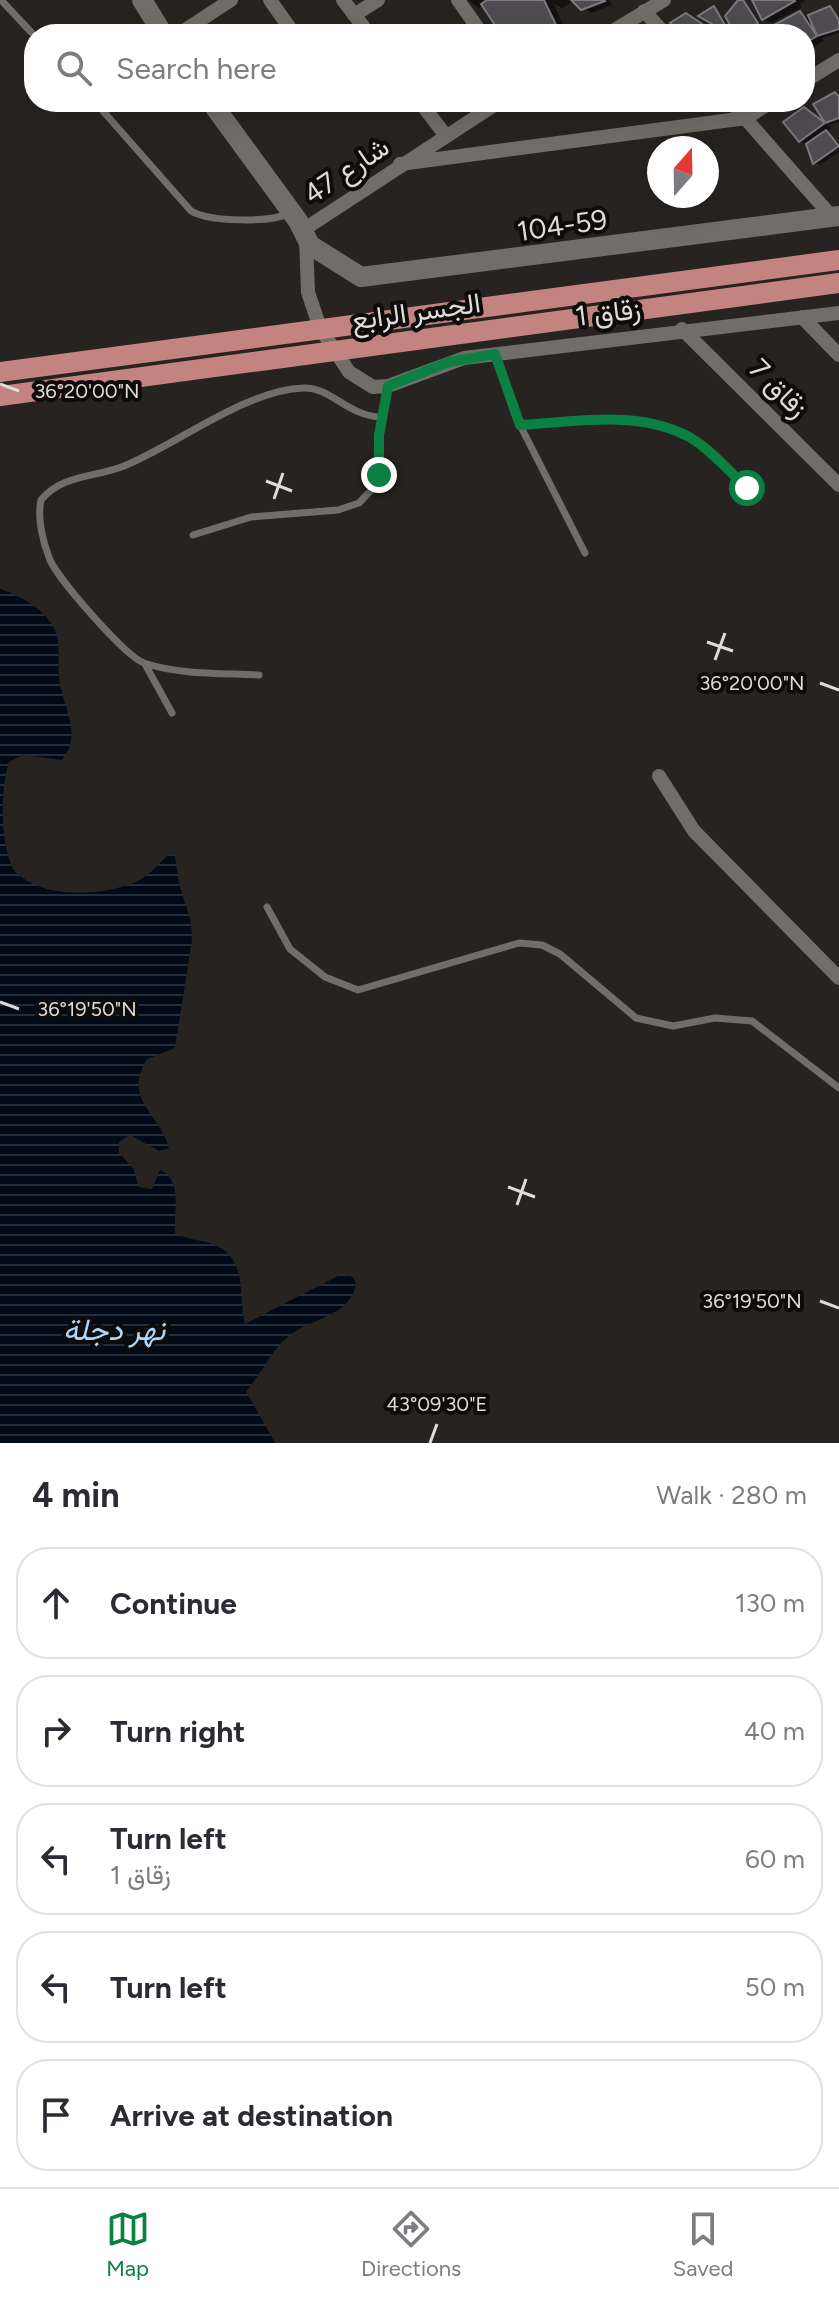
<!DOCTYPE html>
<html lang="en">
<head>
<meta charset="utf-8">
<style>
	:root { --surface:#fff; --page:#f7f7f7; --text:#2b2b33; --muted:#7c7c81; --line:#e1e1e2; --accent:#0b8043 }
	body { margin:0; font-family:Figtree,Vazirmatn,sans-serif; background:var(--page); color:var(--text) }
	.compass { position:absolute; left:647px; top:136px; width:72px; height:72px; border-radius:50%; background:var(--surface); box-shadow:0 8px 32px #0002; rotate:20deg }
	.stop { position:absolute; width:24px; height:24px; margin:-18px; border:6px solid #0b8043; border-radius:50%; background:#fff }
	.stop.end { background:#0b8043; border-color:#fff; box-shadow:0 2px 8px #0008 }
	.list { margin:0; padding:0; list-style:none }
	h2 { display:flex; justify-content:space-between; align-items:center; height:104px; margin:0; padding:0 32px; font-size:34px }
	h2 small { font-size:26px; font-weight:400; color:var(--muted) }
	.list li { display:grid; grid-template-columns:52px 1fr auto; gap:24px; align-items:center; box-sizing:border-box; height:112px; margin:0 16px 16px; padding:0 16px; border:2px solid var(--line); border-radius:32px }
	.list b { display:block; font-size:30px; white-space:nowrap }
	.list p { margin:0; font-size:26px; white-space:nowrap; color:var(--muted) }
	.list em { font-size:26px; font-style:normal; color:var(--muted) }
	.icon { flex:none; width:44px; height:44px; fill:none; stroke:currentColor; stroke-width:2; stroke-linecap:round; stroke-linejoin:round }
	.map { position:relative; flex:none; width:839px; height:1443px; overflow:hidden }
	.search { position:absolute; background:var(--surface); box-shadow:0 8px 32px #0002; left:24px; right:24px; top:24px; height:88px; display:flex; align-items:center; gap:20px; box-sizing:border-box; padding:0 28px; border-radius:32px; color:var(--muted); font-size:30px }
	.sheet { height:744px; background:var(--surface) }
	nav { display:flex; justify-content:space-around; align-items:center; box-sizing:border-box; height:112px; border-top:2px solid var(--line); background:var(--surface); font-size:22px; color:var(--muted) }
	nav a { display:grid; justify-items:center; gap:4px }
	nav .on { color:var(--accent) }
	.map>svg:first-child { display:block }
	.water { fill:url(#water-rules) }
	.shadow { fill:#0007 }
	.building { fill:#4e4c50; stroke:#7b797e; stroke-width:2 }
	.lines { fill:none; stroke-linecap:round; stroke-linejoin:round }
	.lane { stroke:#716d69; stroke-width:7 }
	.street { stroke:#716d69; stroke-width:14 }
	.secondary { stroke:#716d69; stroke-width:20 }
	.primary { stroke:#c38381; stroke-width:20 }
	.route { stroke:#0b8043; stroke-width:10 }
	.ticks { fill:none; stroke:#dedbda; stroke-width:3 }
	.labels { text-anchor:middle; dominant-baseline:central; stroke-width:8; stroke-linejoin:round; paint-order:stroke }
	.street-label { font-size:28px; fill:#dedbda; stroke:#0e0c0b }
	.water-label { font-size:30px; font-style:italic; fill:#aad7fb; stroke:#0e0c0b }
	.ticks-label { font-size:20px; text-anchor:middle; fill:#dedbda; stroke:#0e0c0b; stroke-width:8; stroke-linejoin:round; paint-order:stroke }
</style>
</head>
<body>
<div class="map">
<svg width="839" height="1443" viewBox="0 0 839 1443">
	<defs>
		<pattern id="water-rules" width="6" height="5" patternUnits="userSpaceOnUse" patternTransform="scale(2)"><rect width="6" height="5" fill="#000b17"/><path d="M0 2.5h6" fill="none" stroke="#252e38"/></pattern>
	</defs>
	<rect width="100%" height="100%" fill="#262320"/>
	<!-- water -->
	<path class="water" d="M0,589C19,595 40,607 51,623C63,640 57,658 59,677C61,704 84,734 62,760L23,755L9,762C0,789 0,846 14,870C41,901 106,896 138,881C153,873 159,862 171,853L175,856L179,884L191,922L192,940L175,1048L147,1059C122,1100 160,1113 169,1148L159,1151L130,1135L119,1142V1153L133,1168L139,1187L152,1189L160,1170C184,1180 173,1214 175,1233C189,1241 203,1239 217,1246C248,1260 238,1299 245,1324L342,1274L353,1277L356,1284C350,1317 311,1318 289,1336C270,1351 262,1374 246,1391L275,1443H0Z"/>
	<!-- shadow -->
	<path class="shadow" d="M468,0H609L612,5L591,13L575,1L562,8L553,3L568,34H503L484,6L479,8Z
		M741,0L746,2L762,26L753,34H737Z
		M754,0H805L800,4L802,7L772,23L763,19Z
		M830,8L839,17V33L822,38L824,41L805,52V34H781L800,13L812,21Z
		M835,94L839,97V122L829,125L816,105Z
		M813,115L832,128L827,132L839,143V152L820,165L815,163L809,146L800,141Z"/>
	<!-- building -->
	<path class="building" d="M487,0H544L559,31L557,34H501L481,4Z
		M571,0H604L605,1L581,10Z
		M738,0H743L758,23L744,34H735L725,16Z
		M752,0H794L795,1L762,20Z
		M714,6L730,34L698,16Z
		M830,6L839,20V29L817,36L808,15Z
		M800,11L817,36L805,43V34H778L774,25Z
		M686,13L717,34H680L670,23Z
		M835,92L839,97V118L825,123L813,104Z
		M804,107L825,123L799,142L783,122Z
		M826,130L839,146L813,164L806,144Z"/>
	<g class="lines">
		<!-- lane -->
		<path class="lane" d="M1,0L31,32
			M95,102L191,211C210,222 270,223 290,213
			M495,354L520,425C576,422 640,409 691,439C711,450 730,472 747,488
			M520,425L585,553
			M193,535L251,517L338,510L359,503L375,486L379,475V435L388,386
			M145,664L172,713
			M259,675C222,673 180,675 144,663C125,656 59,580 50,560C43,543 37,518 41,500C63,474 94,478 124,466C176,445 246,390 303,388C330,386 347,416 381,417
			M267,907L290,949L325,977L358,990L519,943L542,945L560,954L636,1018L673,1026L715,1018L752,1021L839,1088"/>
		<!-- street -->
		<path class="street" d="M270,0L294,34
			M343,0L369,34
			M458,0L482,34
			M644,11L665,34
			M354,15L378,0
			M179,34L231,0
			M608,34L664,0
			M805,81L839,60
			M420,102L446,136
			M731,102L832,217
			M218,111L233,102
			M400,164L746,118L771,102
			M303,230L499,102
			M306,239L308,292L320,328L349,372L373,387L388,386L464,358L839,313
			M802,317L839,355
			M682,329L839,485
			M659,776L694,831L839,978"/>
		<!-- secondary -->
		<path class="secondary" d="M142,0L163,34
			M211,102L298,221L310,245L361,277L839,216"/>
		<!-- primary -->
		<path class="primary" d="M0,372L839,260
			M0,396L839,283"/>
	</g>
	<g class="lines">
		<!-- route -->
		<path class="route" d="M379,475V435L388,386L449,362L495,354L520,425C576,422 640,409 691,438C711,450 730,472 747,488"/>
	</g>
	<!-- ticks -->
	<path class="ticks" d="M0,384L19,391M266,481L292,491M274,499L283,473M707,642L733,651M715,660L725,633M820,683L839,690M0,1002L19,1009M508,1187L535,1197M517,1205L526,1179M820,1301L839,1308M430,1443L437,1424"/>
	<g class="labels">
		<!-- street labels -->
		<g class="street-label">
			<text transform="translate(346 170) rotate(-34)">شارع 47</text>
			<text transform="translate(562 225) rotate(-8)">104-59</text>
			<text transform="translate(416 311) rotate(-8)">الجسر الرابع</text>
			<text transform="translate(608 312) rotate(-7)">زقاق 1</text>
			<text transform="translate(779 388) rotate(45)">زقاق 7</text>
		</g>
		<!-- water labels -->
		<g class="water-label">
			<text x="114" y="1329">نهر دجلة</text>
		</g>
	</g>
	<g class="ticks-label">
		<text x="87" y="398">36°20'00"N</text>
		<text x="752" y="690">36°20'00"N</text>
		<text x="87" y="1016">36°19'50"N</text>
		<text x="752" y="1308">36°19'50"N</text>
		<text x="437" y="1411">43°09'30"E</text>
	</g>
</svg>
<svg class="compass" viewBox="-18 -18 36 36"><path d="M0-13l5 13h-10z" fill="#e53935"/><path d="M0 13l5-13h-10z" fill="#7c7c81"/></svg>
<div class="stop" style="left:747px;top:488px"></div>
<div class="stop end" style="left:379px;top:475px"></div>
<div class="search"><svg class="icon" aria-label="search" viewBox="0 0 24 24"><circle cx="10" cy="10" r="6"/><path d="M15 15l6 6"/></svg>Search here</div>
</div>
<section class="sheet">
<h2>4 min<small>Walk · 280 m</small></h2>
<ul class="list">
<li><svg class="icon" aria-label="ahead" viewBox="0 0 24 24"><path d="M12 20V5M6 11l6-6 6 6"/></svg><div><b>Continue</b></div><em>130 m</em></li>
<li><svg class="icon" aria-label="right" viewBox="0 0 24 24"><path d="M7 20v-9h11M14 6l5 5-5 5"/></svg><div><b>Turn right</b></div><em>40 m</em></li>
<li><svg class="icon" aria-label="left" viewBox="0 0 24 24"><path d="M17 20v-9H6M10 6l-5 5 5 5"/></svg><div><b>Turn left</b><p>زقاق 1</p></div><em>60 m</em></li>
<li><svg class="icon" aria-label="left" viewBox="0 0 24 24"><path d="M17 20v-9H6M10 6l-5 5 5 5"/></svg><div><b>Turn left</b></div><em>50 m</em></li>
<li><svg class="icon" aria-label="arrive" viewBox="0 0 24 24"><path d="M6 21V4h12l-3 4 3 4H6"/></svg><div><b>Arrive at destination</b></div></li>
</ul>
</section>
<nav>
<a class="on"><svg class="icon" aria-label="map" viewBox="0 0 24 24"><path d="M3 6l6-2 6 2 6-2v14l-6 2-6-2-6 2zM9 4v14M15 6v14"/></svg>Map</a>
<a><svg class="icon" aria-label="directions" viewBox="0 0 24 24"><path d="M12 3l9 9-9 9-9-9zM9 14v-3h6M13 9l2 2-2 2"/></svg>Directions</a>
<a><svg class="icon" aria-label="saved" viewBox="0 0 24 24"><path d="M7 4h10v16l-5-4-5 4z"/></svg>Saved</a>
</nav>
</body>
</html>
